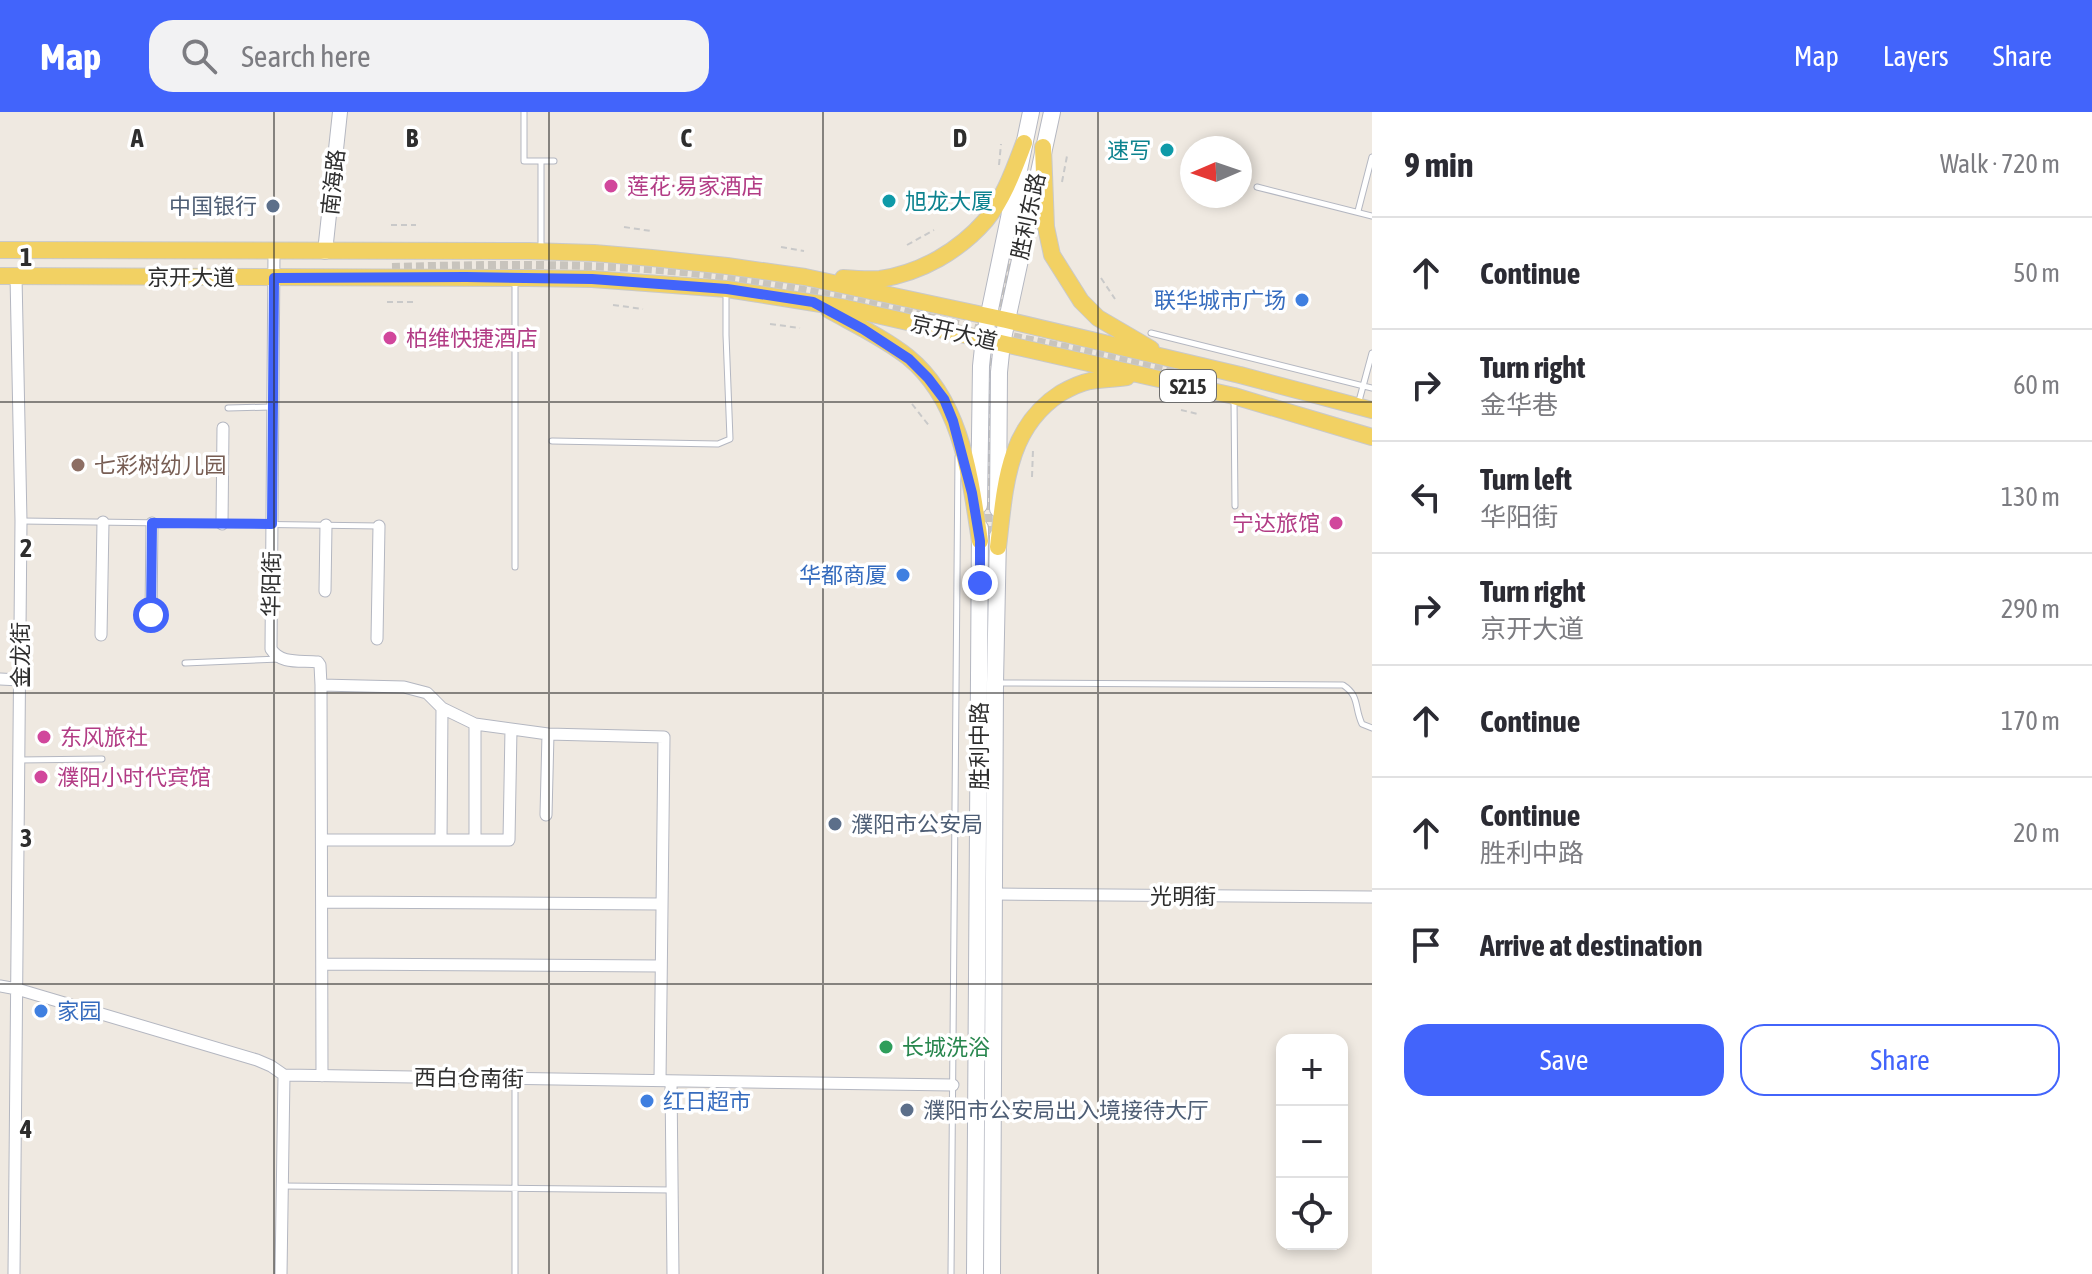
<!DOCTYPE html>
<html lang="en">
<head>
<meta charset="utf-8">
<style>
	:root { --surface:#fff; --page:#f2f2f3; --text:#2b2b33; --muted:#7c7c81; --line:#e1e1e2; --accent:#4264fb }
	body { margin:0; font-family:"Asap Condensed","Noto Sans SC",sans-serif; background:var(--page); color:var(--text) }
	.controls { position:absolute; right:24px; bottom:24px; display:grid; overflow:hidden; border-radius:16px; box-shadow:0 4px 12px #0003 }
	.controls button { width:72px; height:72px; display:grid; place-items:center; padding:0; border:0; border-bottom:2px solid var(--line); background:var(--surface); color:var(--text); font:40px sans-serif }
	.compass { position:absolute; left:1180px; top:24px; width:72px; height:72px; border-radius:50%; background:var(--surface); box-shadow:0 4px 12px #0003; rotate:268deg }
	.stop { position:absolute; width:24px; height:24px; margin:-18px; border:6px solid #4264fb; border-radius:50%; background:#fff }
	.stop.end { background:#4264fb; border-color:#fff; box-shadow:0 2px 8px #0008 }
	.list { margin:0; padding:0; list-style:none }
	h2 { display:flex; justify-content:space-between; align-items:center; height:104px; margin:0; padding:0 32px; font-size:34px }
	h2 small { font-size:26px; font-weight:400; color:var(--muted) }
	.list li { display:grid; grid-template-columns:52px 1fr auto; gap:24px; align-items:center; box-sizing:border-box; height:112px; padding:0 32px; border-top:2px solid var(--line) }
	.list b { display:block; font-size:30px; white-space:nowrap }
	.list p { margin:0; font-size:26px; white-space:nowrap; color:var(--muted) }
	.list em { font-size:26px; font-style:normal; color:var(--muted) }
	.actions { display:flex; gap:16px; padding:24px 32px }
	.actions a { flex:1; padding:18px 0; border:2px solid var(--accent); border-radius:24px; text-align:center; font-size:28px; color:var(--accent) }
	.actions .main { background:var(--accent); color:#fff }
	.icon { flex:none; width:44px; height:44px; fill:none; stroke:currentColor; stroke-width:2; stroke-linecap:round; stroke-linejoin:round }
	.map { position:relative; flex:none; width:1372px; height:1162px; overflow:hidden }
	header { display:flex; align-items:center; gap:48px; box-sizing:border-box; height:112px; padding:0 40px; background:var(--accent); color:#fff }
	header strong { font-size:38px }
	nav { display:flex; gap:44px; margin-inline-start:auto; font-size:28px }
	.search { width:560px; height:72px; background:var(--page); display:flex; align-items:center; gap:20px; box-sizing:border-box; padding:0 28px; border-radius:24px; color:var(--muted); font-size:30px }
	main { display:flex }
	aside { flex:1; background:var(--surface) }
	.map>svg:first-child { display:block }
	.lines { fill:none; stroke-linecap:round; stroke-linejoin:round }
	.pedestrian-tunnel { stroke:#c8c4bd; stroke-width:8; stroke-dasharray:8 4; stroke-linecap:butt }
	.service-casing { stroke:#b4b7c1; stroke-width:7 }
	.minor-casing { stroke:#b4b7c1; stroke-width:13 }
	.tertiary-casing { stroke:#b4b7c1; stroke-width:16 }
	.secondary-casing { stroke:#b4b7c1; stroke-width:18 }
	.primary-casing { stroke:#c9c9c9; stroke-width:18 }
	.path { stroke:#c9c9c9; stroke-width:2; stroke-dasharray:6 4; stroke-linecap:butt }
	.service { stroke:#fff; stroke-width:5 }
	.minor { stroke:#fff; stroke-width:11 }
	.tertiary { stroke:#fff; stroke-width:14 }
	.secondary { stroke:#fff; stroke-width:16 }
	.primary { stroke:#f2d163; stroke-width:16 }
	.route { stroke:#4264fb; stroke-width:10 }
	.grid { fill:none; stroke:#2e2e2e; stroke-width:2; stroke-opacity:0.55 }
	.culture-dot { fill:#0f9aa8; stroke:#fff; stroke-width:3 }
	.hotel-dot { fill:#d1479c; stroke:#fff; stroke-width:3 }
	.service-dot { fill:#5c6f8a; stroke:#fff; stroke-width:3 }
	.shop-dot { fill:#3f7fe0; stroke:#fff; stroke-width:3 }
	.education-dot { fill:#8d6e63; stroke:#fff; stroke-width:3 }
	.leisure-dot { fill:#2e9e5b; stroke:#fff; stroke-width:3 }
	.labels { text-anchor:middle; dominant-baseline:central; stroke-width:7; stroke-linejoin:round; paint-order:stroke }
	.shield { fill:#fff; stroke:#6d6d6d; stroke-width:2 }
	.shield-label { font-size:20px; font-weight:bold; fill:#2e2e2e }
	.culture-label { font-size:22px; fill:#0d838f; stroke:#fff; text-anchor:end }
	.street-label { font-size:22px; fill:#2e2e2e; stroke:#fff }
	.hotel-label { font-size:22px; fill:#b23c85; stroke:#fff; text-anchor:start }
	.service-label { font-size:22px; fill:#4e5e75; stroke:#fff; text-anchor:start }
	.shop-label { font-size:22px; fill:#366cbe; stroke:#fff; text-anchor:end }
	.education-label { font-size:22px; fill:#785e54; stroke:#fff; text-anchor:start }
	.leisure-label { font-size:22px; fill:#27864d; stroke:#fff; text-anchor:start }
	.grid-label { font-size:26px; text-anchor:middle; font-weight:bold; fill:#2e2e2e; stroke:#fff; stroke-width:7; stroke-linejoin:round; paint-order:stroke }
</style>
</head>
<body>
<header>
<strong>Map</strong>
<div class="search"><svg class="icon" aria-label="search" viewBox="0 0 24 24"><circle cx="10" cy="10" r="6"/><path d="M15 15l6 6"/></svg>Search here</div>
<nav><a>Map</a><a>Layers</a><a>Share</a></nav>
</header>
<main>
<div class="map">
<svg width="1372" height="1162" viewBox="0 0 1372 1162">
	<rect width="100%" height="100%" fill="#efe9e1"/>
	<g class="lines">
		<!-- pedestrian-tunnel -->
		<path class="pedestrian-tunnel" d="M392,155C505,152 619,150 732,166C819,178 904,199 989,219
			M1002,222L1210,265
			M988,422L991,255L995,220L1029,67"/>
		<!-- service casing -->
		<g class="service-casing">
			<path id="service" d="M524,0V49H554
				M541,50V134
				M1257,75L1372,104
				M1358,99L1372,45
				M1151,221L1372,276
				M1234,287L1235,394
				M1359,289L1372,241
				M228,296L271,295
				M552,329L718,332L730,327L726,223V180
				M22,409L379,414
				M515,455V168
				M185,551L280,547
				M1000,571L1343,573C1360,584 1354,595 1362,612L1372,616
				M19,648L102,647
				M515,967V1162
				M283,1074L672,1078
				M951,1162L958,345"/>
		</g>
		<!-- minor casing -->
		<g class="minor-casing">
			<path id="minor" d="M274,140L271,537C281,553 301,548 318,550L320,553L321,573
				M222,412L223,316
				M325,479L326,413
				M151,503L152,411
				M101,523L103,410
				M377,527L379,414
				M0,567L20,568
				M546,703L548,622
				M475,727V612
				M322,728H509L511,617
				M441,728L442,596
				M995,782L1372,785
				M322,790L661,792
				M322,852L661,854
				M0,874L17,877L257,948L271,954L284,963L953,973
				M322,964L321,573L404,575L427,581L442,596L475,612L548,622L664,625L660,968
				M671,969L673,1162
				M14,1162L21,409L16,164
				M281,1162L284,963"/>
		</g>
		<!-- tertiary casing -->
		<g class="tertiary-casing">
			<path id="tertiary" d="M325,140L340,0"/>
		</g>
		<!-- secondary casing -->
		<g class="secondary-casing">
			<path id="secondary" d="M979,393L981,254L984,226L1031,0
				M998,397L999,260L1002,231L1052,0
				M975,1162L980,416
				M992,1162L995,571L998,424"/>
		</g>
		<!-- primary casing -->
		<g class="primary-casing">
			<path id="primary" d="M1043,35L1046,115L1052,143L1081,189L1098,206L1151,237
				M0,138L529,139L594,141L652,146L727,154L805,165L1006,208L1240,263L1372,298
				M0,164L528,166L592,167L727,177L846,196L1234,284L1372,325
				M843,166C855,167 868,168 880,167C921,161 959,139 986,108C1004,86 1014,57 1024,31
				M829,198C856,213 884,226 908,245C962,289 970,365 980,429
				M998,435C1005,377 1006,316 1061,281C1070,276 1080,271 1090,269C1102,267 1114,267 1127,265"/>
		</g>
		<!-- path -->
		<path class="path" d="M999,53L1001,32
			M1062,70L1067,44
			M391,113H416
			M624,115L651,119
			M907,133L934,118
			M781,135L804,139
			M1101,166L1115,187
			M387,190H415
			M613,193L643,197
			M770,212L800,216
			M912,292L930,315
			M1181,298L1198,302
			M1032,365L1033,338"/>
		<!-- service -->
		<use href="#service" class="service"/>
		<!-- minor -->
		<use href="#minor" class="minor"/>
		<!-- tertiary -->
		<use href="#tertiary" class="tertiary"/>
		<!-- secondary -->
		<use href="#secondary" class="secondary"/>
		<!-- primary -->
		<use href="#primary" class="primary"/>
	</g>
	<g class="lines">
		<!-- route -->
		<path class="route" d="M151,503L152,411L272,412L274,166L466,165L592,167L727,177L813,190L863,217L909,247L928,266L944,287L953,309L972,381L980,429V471"/>
	</g>
	<!-- grid -->
	<path class="grid" d="M274,0V1162M549,0V1162M823,0V1162M1098,0V1162M0,290H1372M0,581H1372M0,872H1372"/>
	<!-- markers -->
	<g class="culture-dot">
		<circle cx="1167" cy="38" r="8"/>
		<circle cx="889" cy="89" r="8"/>
	</g>
	<g class="hotel-dot">
		<circle cx="611" cy="74" r="8"/>
		<circle cx="390" cy="226" r="8"/>
		<circle cx="1336" cy="411" r="8"/>
		<circle cx="44" cy="625" r="8"/>
		<circle cx="41" cy="665" r="8"/>
	</g>
	<g class="service-dot">
		<circle cx="273" cy="94" r="8"/>
		<circle cx="835" cy="712" r="8"/>
		<circle cx="907" cy="998" r="8"/>
	</g>
	<g class="shop-dot">
		<circle cx="1302" cy="188" r="8"/>
		<circle cx="903" cy="463" r="8"/>
		<circle cx="41" cy="899" r="8"/>
		<circle cx="647" cy="989" r="8"/>
	</g>
	<circle class="education-dot" cx="78" cy="353" r="8"/>
	<circle class="leisure-dot" cx="886" cy="935" r="8"/>
	<g class="labels">
		<!-- shield labels -->
		<rect class="shield" x="1160" y="258" width="56" height="32" rx="6"/>
		<g class="shield-label">
			<text x="1188" y="274">S215</text>
		</g>
		<!-- culture labels -->
		<g class="culture-label">
			<text x="1151" y="38">速写</text>
			<text x="905" y="89" text-anchor="start">旭龙大厦</text>
		</g>
		<!-- street labels -->
		<g class="street-label">
			<text transform="translate(333 70) rotate(-84)">南海路</text>
			<text transform="translate(1028 104) rotate(-78)">胜利东路</text>
			<text x="191" y="165">京开大道</text>
			<text transform="translate(954 220) rotate(13)">京开大道</text>
			<text transform="translate(271 472) rotate(-89)">华阳街</text>
			<text transform="translate(20 543) rotate(-90)">金龙街</text>
			<text transform="translate(979 634) rotate(-90)">胜利中路</text>
			<text x="1183" y="784">光明街</text>
			<text transform="translate(469 966) rotate(1)">西白仓南街</text>
		</g>
		<!-- hotel labels -->
		<g class="hotel-label">
			<text x="627" y="74">莲花·易家酒店</text>
			<text x="406" y="226">柏维快捷酒店</text>
			<text x="1320" y="411" text-anchor="end">宁达旅馆</text>
			<text x="60" y="625">东风旅社</text>
			<text x="57" y="665">濮阳小时代宾馆</text>
		</g>
		<!-- service labels -->
		<g class="service-label">
			<text x="257" y="94" text-anchor="end">中国银行</text>
			<text x="851" y="712">濮阳市公安局</text>
			<text x="923" y="998">濮阳市公安局出入境接待大厅</text>
		</g>
		<!-- shop labels -->
		<g class="shop-label">
			<text x="1286" y="188">联华城市广场</text>
			<text x="887" y="463">华都商厦</text>
			<text x="57" y="899" text-anchor="start">家园</text>
			<text x="663" y="989" text-anchor="start">红日超市</text>
		</g>
		<!-- education labels -->
		<g class="education-label">
			<text x="94" y="353">七彩树幼儿园</text>
		</g>
		<!-- leisure labels -->
		<g class="leisure-label">
			<text x="902" y="935">长城洗浴</text>
		</g>
	</g>
	<g class="grid-label">
		<text x="137" y="35">A</text>
		<text x="412" y="35">B</text>
		<text x="686" y="35">C</text>
		<text x="960" y="35">D</text>
		<text x="26" y="154">1</text>
		<text x="26" y="445">2</text>
		<text x="26" y="735">3</text>
		<text x="26" y="1026">4</text>
	</g>
</svg>
<div class="controls">
<button>+</button>
<button>−</button>
<button><svg class="icon" aria-label="locate" viewBox="0 0 24 24"><circle cx="12" cy="12" r="6"/><path d="M12 2v4M12 18v4M2 12h4M18 12h4"/></svg></button>
</div>
<svg class="compass" viewBox="-18 -18 36 36"><path d="M0-13l5 13h-10z" fill="#e53935"/><path d="M0 13l5-13h-10z" fill="#7c7c81"/></svg>
<div class="stop" style="left:151px;top:503px"></div>
<div class="stop end" style="left:980px;top:471px"></div>
</div>
<aside>
<h2>9 min<small>Walk · 720 m</small></h2>
<ul class="list">
<li><svg class="icon" aria-label="ahead" viewBox="0 0 24 24"><path d="M12 20V5M6 11l6-6 6 6"/></svg><div><b>Continue</b></div><em>50 m</em></li>
<li><svg class="icon" aria-label="right" viewBox="0 0 24 24"><path d="M7 20v-9h11M14 6l5 5-5 5"/></svg><div><b>Turn right</b><p>金华巷</p></div><em>60 m</em></li>
<li><svg class="icon" aria-label="left" viewBox="0 0 24 24"><path d="M17 20v-9H6M10 6l-5 5 5 5"/></svg><div><b>Turn left</b><p>华阳街</p></div><em>130 m</em></li>
<li><svg class="icon" aria-label="right" viewBox="0 0 24 24"><path d="M7 20v-9h11M14 6l5 5-5 5"/></svg><div><b>Turn right</b><p>京开大道</p></div><em>290 m</em></li>
<li><svg class="icon" aria-label="ahead" viewBox="0 0 24 24"><path d="M12 20V5M6 11l6-6 6 6"/></svg><div><b>Continue</b></div><em>170 m</em></li>
<li><svg class="icon" aria-label="ahead" viewBox="0 0 24 24"><path d="M12 20V5M6 11l6-6 6 6"/></svg><div><b>Continue</b><p>胜利中路</p></div><em>20 m</em></li>
<li><svg class="icon" aria-label="arrive" viewBox="0 0 24 24"><path d="M6 21V4h12l-3 4 3 4H6"/></svg><div><b>Arrive at destination</b></div></li>
</ul>
<div class="actions"><a class="main">Save</a><a>Share</a></div>
</aside>
</main>
</body>
</html>
